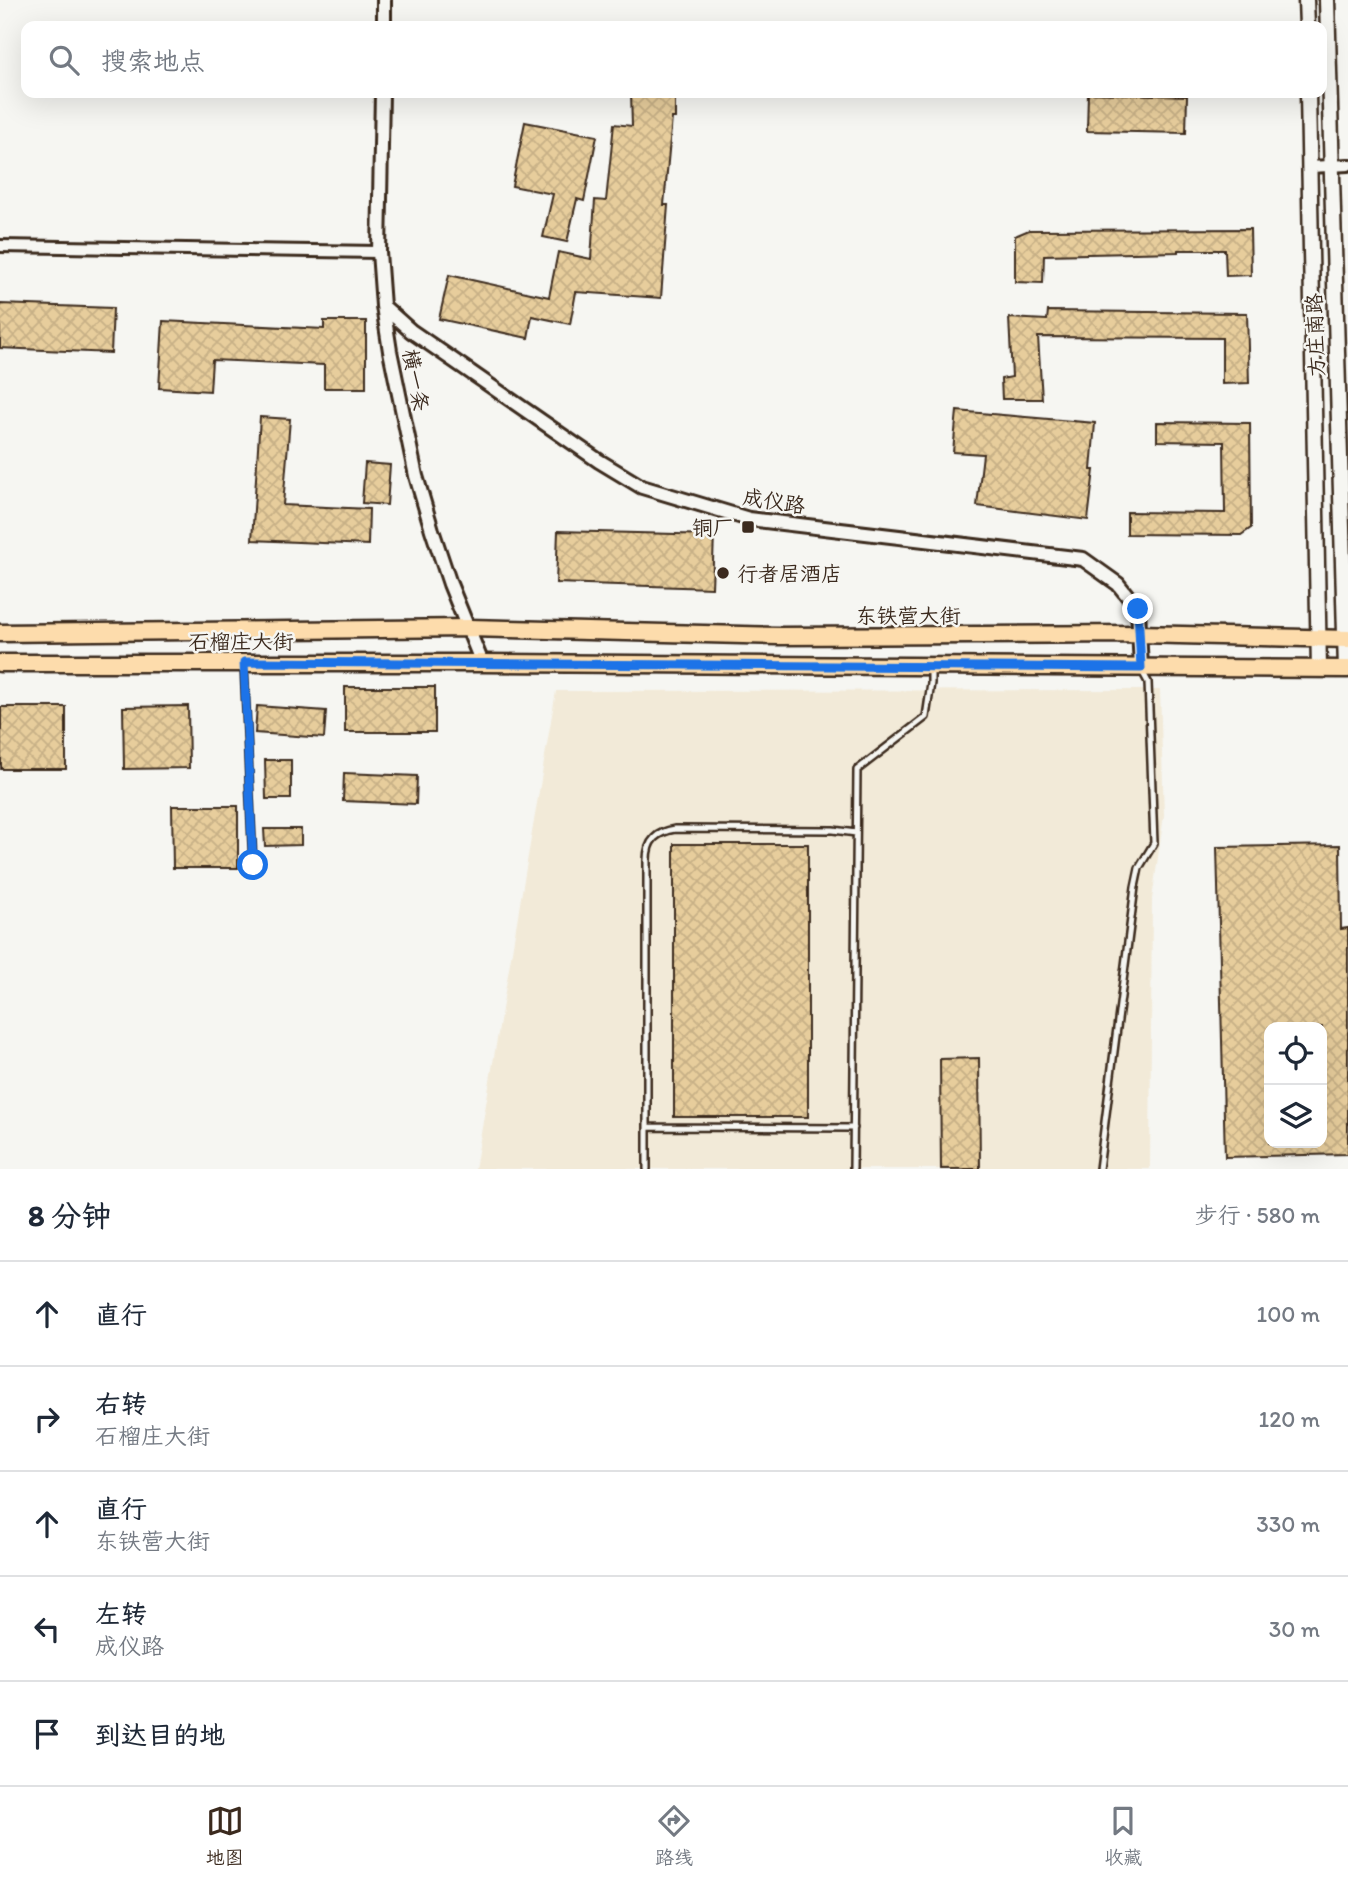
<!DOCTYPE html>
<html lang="zh">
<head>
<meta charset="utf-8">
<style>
	:root { --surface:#fff; --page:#f2f2f3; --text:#1f2937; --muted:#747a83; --line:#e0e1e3; --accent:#3b2a1e }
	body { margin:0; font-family:Itim,"LXGW WenKai TC",sans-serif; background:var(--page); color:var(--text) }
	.controls { position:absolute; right:21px; bottom:21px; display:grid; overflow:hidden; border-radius:14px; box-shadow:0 7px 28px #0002 }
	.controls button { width:63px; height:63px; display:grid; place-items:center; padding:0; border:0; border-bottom:2px solid var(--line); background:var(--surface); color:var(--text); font:35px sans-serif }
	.stop { position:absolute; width:21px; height:21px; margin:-16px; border:5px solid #1a73e8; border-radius:50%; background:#fff }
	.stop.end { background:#1a73e8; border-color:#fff; box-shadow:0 2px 7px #0008 }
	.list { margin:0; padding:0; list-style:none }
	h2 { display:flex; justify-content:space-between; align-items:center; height:91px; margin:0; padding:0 28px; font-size:30px }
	h2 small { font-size:23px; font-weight:400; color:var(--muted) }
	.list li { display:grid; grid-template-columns:46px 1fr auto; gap:21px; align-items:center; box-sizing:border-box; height:105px; padding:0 28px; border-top:2px solid var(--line) }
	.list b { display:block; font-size:26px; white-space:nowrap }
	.list p { margin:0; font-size:23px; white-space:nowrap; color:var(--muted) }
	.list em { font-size:23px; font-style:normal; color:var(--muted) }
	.icon { flex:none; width:38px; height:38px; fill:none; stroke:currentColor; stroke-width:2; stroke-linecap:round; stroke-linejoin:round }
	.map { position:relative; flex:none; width:1348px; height:1169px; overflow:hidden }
	.search { position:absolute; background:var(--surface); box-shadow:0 7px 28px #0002; left:21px; right:21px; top:21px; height:77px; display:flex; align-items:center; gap:18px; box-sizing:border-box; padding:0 24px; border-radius:14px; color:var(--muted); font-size:26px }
	.sheet { height:616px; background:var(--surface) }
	nav { display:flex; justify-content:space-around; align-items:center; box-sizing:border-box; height:98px; border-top:2px solid var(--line); background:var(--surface); font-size:19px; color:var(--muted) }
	nav a { display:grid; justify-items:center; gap:4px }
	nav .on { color:var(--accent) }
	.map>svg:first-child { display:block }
	.built { fill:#f2ead8 }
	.building { fill:url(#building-cross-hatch); stroke:#3b2a1e; stroke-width:2; fill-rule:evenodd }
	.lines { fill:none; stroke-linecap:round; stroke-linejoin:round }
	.service-casing { stroke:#3b2a1e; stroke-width:10 }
	.minor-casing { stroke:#3b2a1e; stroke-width:16 }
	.tertiary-casing { stroke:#3b2a1e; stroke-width:18 }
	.secondary-casing { stroke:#3b2a1e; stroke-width:19 }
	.primary-casing { stroke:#3b2a1e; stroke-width:21 }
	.service { stroke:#f6f6f2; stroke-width:5 }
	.minor { stroke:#f6f6f2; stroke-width:10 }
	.tertiary { stroke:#f6f6f2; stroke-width:12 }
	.secondary { stroke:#f6f6f2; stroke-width:14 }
	.primary { stroke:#fddcac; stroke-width:16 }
	.route { stroke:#1a73e8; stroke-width:9 }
	.poi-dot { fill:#3b2a1e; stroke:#f6f6f2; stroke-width:2.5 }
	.labels { text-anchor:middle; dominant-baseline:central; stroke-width:5; stroke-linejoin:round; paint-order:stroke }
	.street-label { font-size:21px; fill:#3b2a1e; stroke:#f6f6f2 }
	.poi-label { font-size:21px; fill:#3b2a1e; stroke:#f6f6f2; text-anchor:end }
</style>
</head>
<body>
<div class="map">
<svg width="1348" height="1169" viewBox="0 0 1348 1169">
	<defs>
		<pattern id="building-cross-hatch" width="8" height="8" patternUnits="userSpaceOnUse" patternTransform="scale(1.75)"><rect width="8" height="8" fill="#e7cd9c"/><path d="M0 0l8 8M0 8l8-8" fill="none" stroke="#c7b086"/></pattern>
	</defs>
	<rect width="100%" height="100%" fill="#f6f6f2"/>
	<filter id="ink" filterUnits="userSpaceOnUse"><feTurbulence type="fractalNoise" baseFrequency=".0143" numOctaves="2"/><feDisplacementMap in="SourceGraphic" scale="14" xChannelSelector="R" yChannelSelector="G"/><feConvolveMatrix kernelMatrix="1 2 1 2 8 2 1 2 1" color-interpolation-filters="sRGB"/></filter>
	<g filter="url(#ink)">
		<!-- built -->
		<path class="built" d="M1160,690L1164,815L1152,899L1150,1169H475L556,691Z"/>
		<!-- building -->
		<path class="building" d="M631,93H675V118H672L664,205H668L661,298L576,292L570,324L532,316L528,338L439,319L449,275L549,297L558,252L591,259L595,200L606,201L614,124L632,126Z
			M1088,93L1187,96L1186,133L1087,131Z
			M525,122L597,136L584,201L577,199L567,242L543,237L553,194L512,186Z
			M1250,229L1251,275L1226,276L1225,250H1178V252L1044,255L1043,283L1015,282V236L1029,230Z
			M0,304L113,308L111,353L0,348Z
			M1048,311L1247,313L1249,383L1222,384V338L1038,337L1042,399H1002L1001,379L1012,377L1009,318L1047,320Z
			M163,321L324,329V321H366V388H324V365L212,360L210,391L159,388Z
			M957,411L1095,423L1091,470H1094L1088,520L977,506L983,454L953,452Z
			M260,417L290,419L283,505L369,509L368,545L252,540Z
			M1157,422L1250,423L1251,528L1241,535L1127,534V512L1225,513L1224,442L1157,441Z
			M365,463L390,465L387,505L362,503Z
			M558,531L714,535L712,588L556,583Z
			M345,687H435V732H345Z
			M188,706L189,768L124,769L123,707Z
			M257,706L326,711L324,738L255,733Z
			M1,707H66V769H1Z
			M265,760H291V799H266Z
			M344,773L417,776L416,804L343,801Z
			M172,806H238V868H173Z
			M264,829H301V845L265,846Z
			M674,844H808V1117H674Z
			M1340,845L1341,929L1348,928V1154L1225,1157L1217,847ZM1269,1027H1322V1143H1269Z
			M979,1058L980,1169H941L940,1059Z"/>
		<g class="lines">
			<!-- service casing -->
			<g class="service-casing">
				<path id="service" d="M244,665L253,865
					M647,1127L854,1128
					M647,1169V860C647,840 657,832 675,829L833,830L856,833
					M853,1169L857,770L926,717L931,683V667
					M1099,1169L1135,887L1139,868L1154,843L1148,682L1142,671"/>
			</g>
			<!-- minor casing -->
			<g class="minor-casing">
				<path id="minor" d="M1310,167L1348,165
					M0,246L379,252"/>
			</g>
			<!-- tertiary casing -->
			<g class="tertiary-casing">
				<path id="tertiary" d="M384,26V0
					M382,93L379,252L383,306L390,351L416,476L432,530L450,584L482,663
					M383,306L411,331L443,353L599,461L642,487L749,519L1083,559L1118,584L1138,609L1141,668"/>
			</g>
			<!-- secondary casing -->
			<g class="secondary-casing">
				<path id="secondary" d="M1306,0L1307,26
					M1327,0L1346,669
					M1308,93L1319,669"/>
			</g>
			<!-- primary casing -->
			<g class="primary-casing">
				<path id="primary" d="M0,633L469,628L778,636L1139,634L1348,639
					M0,663H482L1348,669"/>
			</g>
			<!-- service -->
			<use href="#service" class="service"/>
			<!-- minor -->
			<use href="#minor" class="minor"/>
			<!-- tertiary -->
			<use href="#tertiary" class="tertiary"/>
			<!-- secondary -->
			<use href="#secondary" class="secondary"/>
			<!-- primary -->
			<use href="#primary" class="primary"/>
		</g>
	</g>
	<g class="lines" filter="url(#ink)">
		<!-- route -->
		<path class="route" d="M253,865L244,662L1141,668L1138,609"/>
	</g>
	<!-- markers -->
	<g class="poi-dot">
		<rect x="741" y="520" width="14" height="14" rx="3.5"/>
		<circle cx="723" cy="573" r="7"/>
	</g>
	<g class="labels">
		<!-- street labels -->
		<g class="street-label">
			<text transform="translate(1315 335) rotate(-92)">方庄南路</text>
			<text transform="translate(416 380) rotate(79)">横一条</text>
			<text transform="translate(774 501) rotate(9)">成仪路</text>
			<text x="908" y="615">东铁营大街</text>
			<text x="241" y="641">石榴庄大街</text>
		</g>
		<!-- poi labels -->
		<g class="poi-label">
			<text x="734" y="527">铜厂</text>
			<text x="737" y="573" text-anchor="start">行者居酒店</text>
		</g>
	</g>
</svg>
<div class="controls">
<button><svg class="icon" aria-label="locate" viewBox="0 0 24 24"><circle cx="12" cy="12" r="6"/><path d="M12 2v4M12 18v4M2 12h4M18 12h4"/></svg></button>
<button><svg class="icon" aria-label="layers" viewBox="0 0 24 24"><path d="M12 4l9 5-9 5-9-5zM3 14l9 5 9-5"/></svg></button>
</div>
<div class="stop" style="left:253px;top:865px"></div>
<div class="stop end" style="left:1138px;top:609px"></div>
<div class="search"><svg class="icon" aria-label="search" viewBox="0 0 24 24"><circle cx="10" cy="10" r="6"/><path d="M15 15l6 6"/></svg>搜索地点</div>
</div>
<section class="sheet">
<h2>8 分钟<small>步行 · 580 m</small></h2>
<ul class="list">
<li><svg class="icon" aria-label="ahead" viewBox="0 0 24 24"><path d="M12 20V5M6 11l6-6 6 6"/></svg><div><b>直行</b></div><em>100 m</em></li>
<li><svg class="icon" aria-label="right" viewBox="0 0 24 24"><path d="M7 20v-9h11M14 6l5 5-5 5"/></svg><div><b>右转</b><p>石榴庄大街</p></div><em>120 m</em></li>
<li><svg class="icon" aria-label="ahead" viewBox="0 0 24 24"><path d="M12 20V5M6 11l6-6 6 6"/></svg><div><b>直行</b><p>东铁营大街</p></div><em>330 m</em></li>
<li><svg class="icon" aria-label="left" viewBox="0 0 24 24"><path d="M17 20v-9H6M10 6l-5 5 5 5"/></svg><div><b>左转</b><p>成仪路</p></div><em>30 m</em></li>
<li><svg class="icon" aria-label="arrive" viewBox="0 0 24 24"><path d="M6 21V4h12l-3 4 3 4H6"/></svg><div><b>到达目的地</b></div></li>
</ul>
</section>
<nav>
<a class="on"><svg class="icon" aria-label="map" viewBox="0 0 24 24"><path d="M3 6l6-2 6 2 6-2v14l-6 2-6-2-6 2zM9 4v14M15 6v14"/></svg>地图</a>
<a><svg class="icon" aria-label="directions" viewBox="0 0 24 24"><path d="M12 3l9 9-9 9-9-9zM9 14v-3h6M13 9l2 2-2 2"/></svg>路线</a>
<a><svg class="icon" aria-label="saved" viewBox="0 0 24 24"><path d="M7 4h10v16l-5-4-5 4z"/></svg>收藏</a>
</nav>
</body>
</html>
